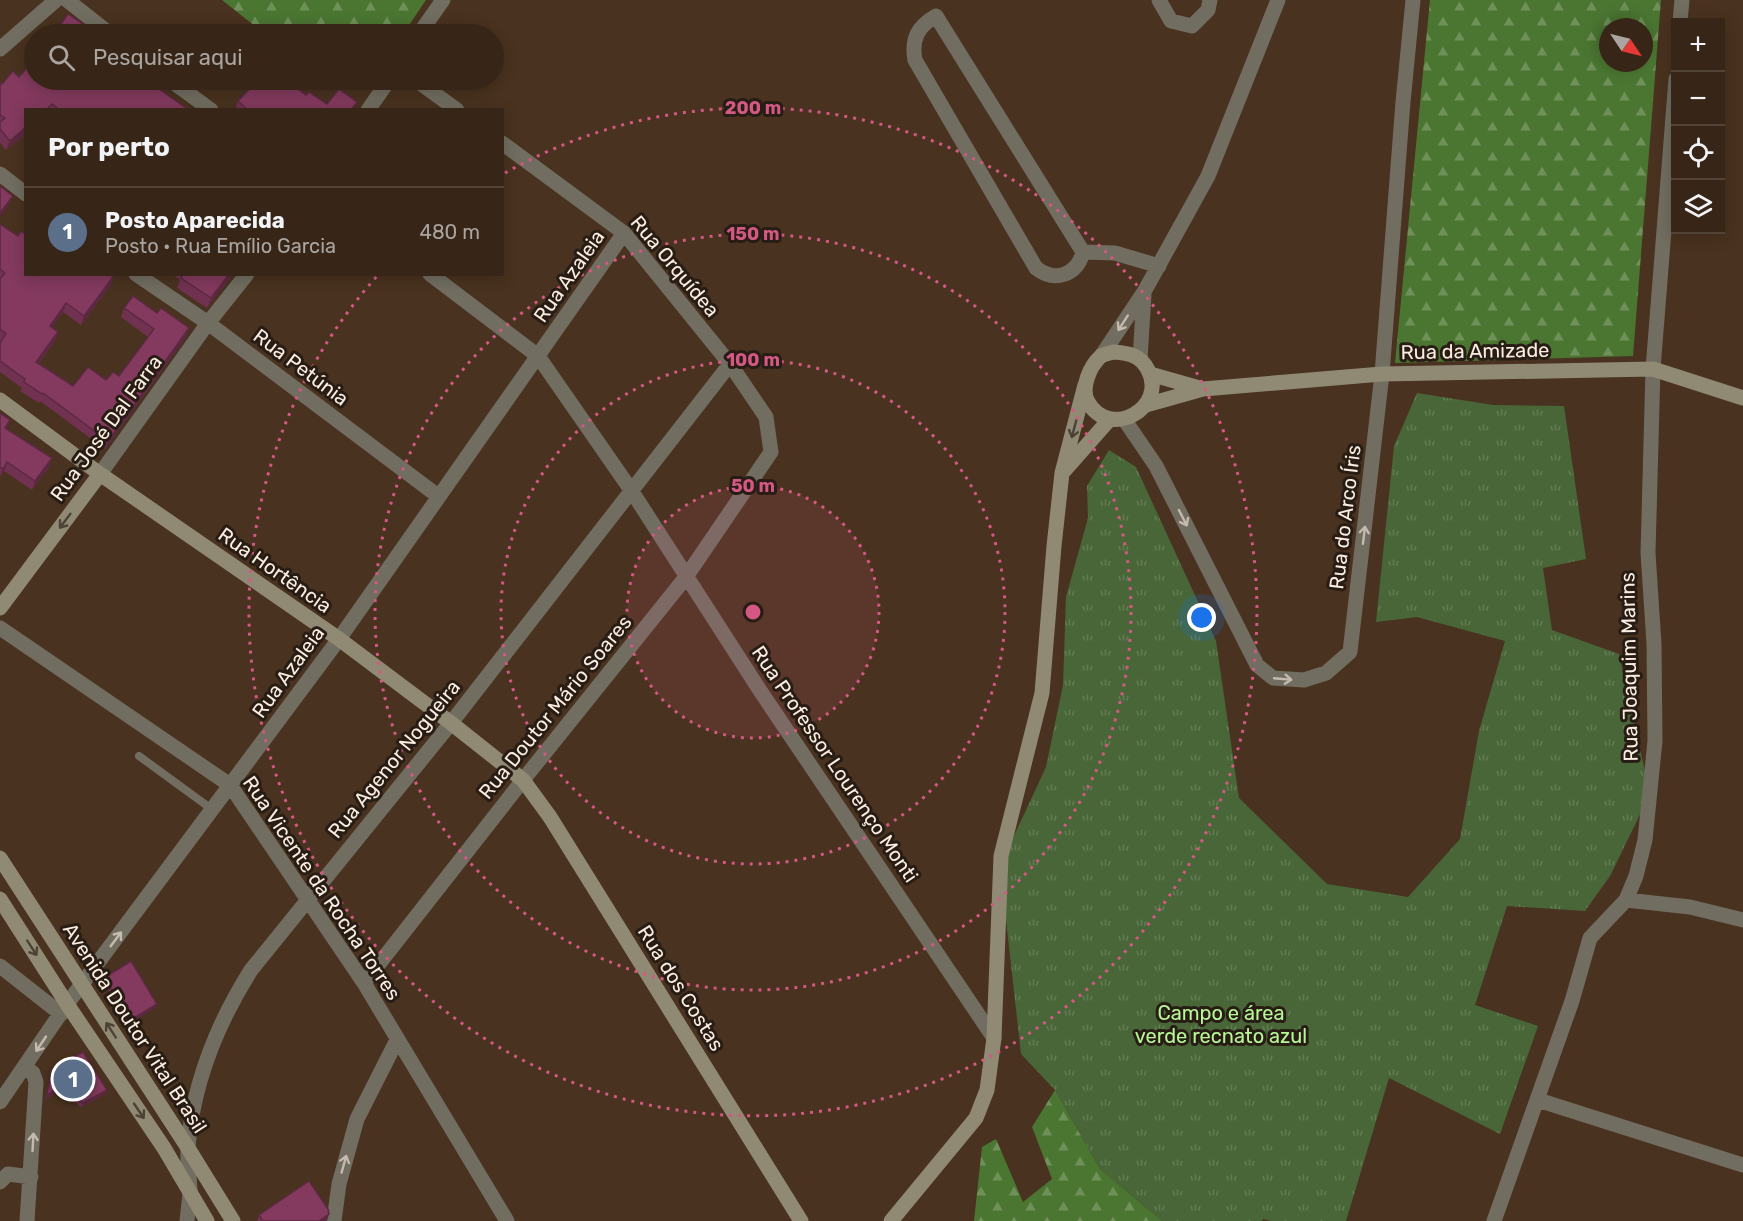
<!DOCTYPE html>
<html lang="pt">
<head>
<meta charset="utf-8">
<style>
	:root { --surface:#372617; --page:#423224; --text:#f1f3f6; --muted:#aaa5a1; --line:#514336; --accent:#bca0f2 }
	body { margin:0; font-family:Rubik,sans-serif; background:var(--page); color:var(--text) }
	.controls { position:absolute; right:18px; top:18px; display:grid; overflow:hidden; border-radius:0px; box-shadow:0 3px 15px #0003 }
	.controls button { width:54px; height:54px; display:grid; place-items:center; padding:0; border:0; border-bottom:2px solid var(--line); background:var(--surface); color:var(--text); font:30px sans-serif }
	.compass { position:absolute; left:1599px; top:18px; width:54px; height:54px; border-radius:50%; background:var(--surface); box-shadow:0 3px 15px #0003; rotate:125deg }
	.you { position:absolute; left:1202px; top:618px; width:21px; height:21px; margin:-15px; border:4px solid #fff; border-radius:50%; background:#1a73e8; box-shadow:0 0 0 9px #1a73e833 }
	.badge { display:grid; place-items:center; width:39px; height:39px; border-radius:50%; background:var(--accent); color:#fff; font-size:20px; font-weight:700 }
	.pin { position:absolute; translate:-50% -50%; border:3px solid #fff; box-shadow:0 2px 6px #0006 }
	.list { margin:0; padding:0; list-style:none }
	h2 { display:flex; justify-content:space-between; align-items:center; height:78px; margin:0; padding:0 24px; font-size:26px }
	h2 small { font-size:20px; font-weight:400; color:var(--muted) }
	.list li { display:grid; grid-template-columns:39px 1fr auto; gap:18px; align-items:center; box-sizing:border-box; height:90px; padding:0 24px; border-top:2px solid var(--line) }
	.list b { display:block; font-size:22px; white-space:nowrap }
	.list p { margin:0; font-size:20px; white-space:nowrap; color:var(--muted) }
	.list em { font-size:20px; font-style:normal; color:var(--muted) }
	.icon { flex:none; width:33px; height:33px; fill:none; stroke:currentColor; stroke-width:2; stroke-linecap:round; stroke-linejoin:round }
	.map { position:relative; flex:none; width:1743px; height:1221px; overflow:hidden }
	.search { position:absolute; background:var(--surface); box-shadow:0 3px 15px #0003; left:24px; top:24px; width:480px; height:66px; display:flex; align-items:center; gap:15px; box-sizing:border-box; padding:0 21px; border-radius:33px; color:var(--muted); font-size:22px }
	.panel { position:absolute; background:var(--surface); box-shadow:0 3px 15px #0003; left:24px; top:108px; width:480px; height:168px; border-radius:0px }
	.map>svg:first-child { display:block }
	.grass { fill:url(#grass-tufts) }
	.forest { fill:url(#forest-firs); fill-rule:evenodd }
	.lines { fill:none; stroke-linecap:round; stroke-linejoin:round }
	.lane { stroke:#716d60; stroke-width:8 }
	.street { stroke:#716d60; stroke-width:15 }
	.secondary { stroke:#908a75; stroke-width:15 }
	.wall { fill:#713251 }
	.shaded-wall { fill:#5c2942 }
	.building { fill:#833a5e; stroke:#5c2942; stroke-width:1.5 }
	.oneway { stroke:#c4baad }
	.oneway2 { stroke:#4c4336 }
	.ring { fill:none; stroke:#d35883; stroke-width:3; stroke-dasharray:3 6 }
	.labels { text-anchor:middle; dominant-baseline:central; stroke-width:6; stroke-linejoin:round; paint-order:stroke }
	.street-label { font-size:20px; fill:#fcede1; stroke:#271d14 }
	.park-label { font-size:20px; fill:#b8f797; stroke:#271d14 }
	.centre { fill:#d35883; stroke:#271d14; stroke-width:3 }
	.ring-label { font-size:18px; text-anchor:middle; font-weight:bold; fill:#d35883; stroke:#271d14; stroke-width:6; stroke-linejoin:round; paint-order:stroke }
</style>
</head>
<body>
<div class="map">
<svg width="1743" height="1221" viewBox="0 0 1743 1221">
	<defs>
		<pattern id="grass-tufts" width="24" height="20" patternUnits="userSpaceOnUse" patternTransform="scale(1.5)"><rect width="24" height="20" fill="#486638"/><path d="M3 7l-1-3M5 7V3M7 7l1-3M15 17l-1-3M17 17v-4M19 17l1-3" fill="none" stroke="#637c54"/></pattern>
		<pattern id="forest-firs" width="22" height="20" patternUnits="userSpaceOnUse" patternTransform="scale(1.5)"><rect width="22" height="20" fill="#4b7632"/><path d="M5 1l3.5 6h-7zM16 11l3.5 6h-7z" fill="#6f9059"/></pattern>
	</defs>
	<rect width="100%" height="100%" fill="#49321f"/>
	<!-- grass -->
	<path class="grass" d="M1417,393L1493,405L1564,406L1586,559L1543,568L1552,630L1619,654L1650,794L1610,876L1585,911L1507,906L1475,1005L1538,1026L1500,1134L1389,1078L1346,1221H1271L1263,1219L1262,1221H1162L1100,1169L1055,1090L1021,1054L1000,866L1046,767L1063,685L1066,597L1088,518L1087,486L1109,450L1136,467L1216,641L1239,798L1327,884L1408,897L1460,839L1479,731L1505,641L1417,617L1376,622L1394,446Z"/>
	<!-- forest -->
	<path class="forest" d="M222,0H426L403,34H265Z
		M1430,0H1661L1633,356L1395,363ZM1608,27H1644V63H1608Z
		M1055,1090L1100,1169L1162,1221H974L982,1147L996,1139L1023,1202L1052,1179L1032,1127Z"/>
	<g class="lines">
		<!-- lane -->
		<path class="lane" d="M139,756L213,810"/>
		<!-- street -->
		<path class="street" d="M67,0L110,34
			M1159,0L1171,21L1192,26L1208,10L1210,0
			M936,16L1083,252C1077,275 1055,283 1036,268L915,60C911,39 918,26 936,16Z
			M1680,22L1682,0
			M419,34L443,0
			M0,49L56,0
			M170,80L211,110
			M416,80L457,110
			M368,110L389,80
			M0,174L26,194
			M1083,252L1115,253L1159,266
			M136,274L208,323L438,496
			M430,274L538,356L631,490L759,689L994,1038
			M1102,355L1144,292L1208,176L1278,0
			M1140,359L1144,295
			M1124,419L1156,466L1257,665L1273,678L1304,680L1326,673L1350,652L1382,374L1403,102L1413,0
			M100,474L208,323L247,274
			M0,628L230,785L364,983L507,1221
			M1626,900L1690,907L1743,920
			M0,966L61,1014
			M364,983L523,780L686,577L771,452L766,417L730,364L624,233L502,143
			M25,1067L33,1073L36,1082L27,1221
			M1538,1100L1743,1165
			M0,1102L67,1004L339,639L624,233
			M0,1182L8,1174L31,1177
			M187,1221C188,1212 189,1203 190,1193C190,1178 187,1162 188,1147C193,1083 217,1024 251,970L451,723L730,364
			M334,1221L339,1184L357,1119L397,1040
			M1494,1221L1572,1001L1590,938L1626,900L1636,876L1645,840L1655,741L1654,644L1648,553L1653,369L1676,79"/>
		<!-- secondary -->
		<path class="secondary" d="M1114,352C1130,353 1141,356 1148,370C1168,407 1110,441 1088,402C1080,388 1090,366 1101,356C1105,354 1110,353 1114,352Z
			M1150,374L1203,389
			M0,400L100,474L339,639L451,723L523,780L550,817L801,1221
			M1146,405L1203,389L1382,374L1653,369L1743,398
			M1064,471L1109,420
			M0,608L100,474
			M0,858L188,1148L233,1221
			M0,899L67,1004L164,1148L207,1221
			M891,1221L976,1118L987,1090L994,1038L1001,856L1042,693L1054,546L1062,473L1085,385"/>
	</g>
	<!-- wall -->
	<path class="wall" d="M34,57V80L189,110H26V134L6,150L0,143V83L2,84L19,77L33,62Z
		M306,95L327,104L354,110H238L236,107L238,101Z
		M0,224L26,274L113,277L110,286L81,325L63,312L52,327L58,332L55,341L39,363L73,386L106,380L119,376L148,337L121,317L124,308L186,337L105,449L40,401L39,403L20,391L22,388L0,372V343L1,341H0Z
		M172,274H233L207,308L177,288L180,280Z
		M0,413L7,429L52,458L49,467L32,490L4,471L0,477Z
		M104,978L156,1007L130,1024L103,982Z
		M52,1069L107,1090L105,1094L81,1107L61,1089L46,1099Z
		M259,1215L327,1221H257Z"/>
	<!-- shaded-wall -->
	<path class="shaded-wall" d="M26,127V134L6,150L10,141Z
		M13,196L9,204L0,217V213Z
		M229,274H233L207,308L211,298Z
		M113,277L110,286L81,325L84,316Z
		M66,303L63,312L47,335L50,326Z
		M189,328L186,337L105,449L108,441Z
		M58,332L55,341L33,370L36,362Z
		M52,458L49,467L32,490L35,481Z
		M7,462L4,471L0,477L3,469Z
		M157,1004L156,1007L130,1024L131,1020Z
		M62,1085L61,1089L46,1099L47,1095Z
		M107,1090L105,1094L81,1107L83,1103Z
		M329,1214L327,1221H319Z"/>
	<!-- building -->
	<path class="building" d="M68,14L98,34H54Z
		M34,60V80H146L189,110H60L52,104L46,110H26V127L10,141L0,129V122L5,118L0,115V83L2,84L13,71L19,77Z
		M258,80H286L306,95L309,92L327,104L339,89L357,102L351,110H248L238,101Z
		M0,186L13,196L0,213Z
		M0,224L18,236L21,231L26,235V274H110L113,277L84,316L66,303L50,326L58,332L36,362L73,386L88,367L106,380L113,372L119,376L154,329L124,308L133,296L157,313L161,308L189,328L108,441L43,393L42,394L24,382L25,379L0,361V343L6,334L0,329V279L5,273L0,269Z
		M183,274H229L211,298L181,278Z
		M0,413L10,420L5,428L52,458L35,481L7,462L3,469L0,467Z
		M131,961L157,1004L131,1020L104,978Z
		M83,1052L107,1090L83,1103L62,1085L47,1095L52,1069Z
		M309,1181L328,1209L329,1214L319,1221H263L259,1215Z"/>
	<!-- one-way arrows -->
	<defs><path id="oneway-shaft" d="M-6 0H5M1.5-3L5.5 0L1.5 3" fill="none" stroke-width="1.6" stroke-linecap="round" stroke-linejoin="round" transform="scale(1.5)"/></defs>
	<g class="oneway">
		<use href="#oneway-shaft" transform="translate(1123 323) rotate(123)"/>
		<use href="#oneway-shaft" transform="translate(1183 518) rotate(63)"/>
		<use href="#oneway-shaft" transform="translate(1364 535) rotate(-83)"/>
		<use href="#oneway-shaft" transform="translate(1283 679) rotate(5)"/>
		<use href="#oneway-shaft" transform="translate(116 939) rotate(-53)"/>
		<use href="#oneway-shaft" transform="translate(41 1044) rotate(124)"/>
		<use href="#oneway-shaft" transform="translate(33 1142) rotate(-87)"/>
		<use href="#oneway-shaft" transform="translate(344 1164) rotate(-74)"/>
	</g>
	<g class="oneway2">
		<use href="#oneway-shaft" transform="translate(1074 429) rotate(105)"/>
		<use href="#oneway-shaft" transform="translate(65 521) rotate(127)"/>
		<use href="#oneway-shaft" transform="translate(32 948) rotate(57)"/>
		<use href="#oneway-shaft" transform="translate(111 1030) rotate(-123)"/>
		<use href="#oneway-shaft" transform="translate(139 1111) rotate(56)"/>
	</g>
	<!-- distance rings -->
	<circle cx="753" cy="612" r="126" fill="#d35883" fill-opacity=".12"/>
	<g class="ring">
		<circle cx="753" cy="612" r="126"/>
		<circle cx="753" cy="612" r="252"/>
		<circle cx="753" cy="612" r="378"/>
		<path d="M505 173A504 504 0 1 1 378 275"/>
	</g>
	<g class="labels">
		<!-- street labels -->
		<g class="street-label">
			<text transform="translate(675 266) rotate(50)">Rua Orquídea</text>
			<text transform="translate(569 276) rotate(-55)">Rua Azaleia</text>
			<text transform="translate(1475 351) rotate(-1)">Rua da Amizade</text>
			<text transform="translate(301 367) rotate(37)">Rua Petúnia</text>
			<text transform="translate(106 428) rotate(-54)">Rua José Dal Farra</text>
			<text transform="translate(1345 517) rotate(-83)">Rua do Arco Íris</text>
			<text transform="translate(275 570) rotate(35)">Rua Hortência</text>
			<text transform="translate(1629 667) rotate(-91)">Rua Joaquim Marins</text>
			<text transform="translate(288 672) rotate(-54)">Rua Azaleia</text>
			<text transform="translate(555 707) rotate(-51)">Rua Doutor Mário Soares</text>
			<text transform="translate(394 759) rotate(-51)">Rua Agenor Nogueira</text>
			<text transform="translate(835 764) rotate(56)">Rua Professor Lourenço Monti</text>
			<text transform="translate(322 888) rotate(56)">Rua Vicente da Rocha Torres</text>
			<text transform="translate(681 988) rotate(58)">Rua dos Costas</text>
			<text transform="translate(135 1028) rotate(57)">Avenida Doutor Vital Brasil</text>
		</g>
		<!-- park labels -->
		<g class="park-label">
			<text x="1221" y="1013">Campo e área<tspan x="1221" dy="23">verde recnato azul</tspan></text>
		</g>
	</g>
	<circle cx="753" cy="612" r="9" class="centre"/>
	<g class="ring-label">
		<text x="753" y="114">200 m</text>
		<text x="753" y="240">150 m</text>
		<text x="753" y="366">100 m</text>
		<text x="753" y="492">50 m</text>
	</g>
</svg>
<div class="controls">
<button>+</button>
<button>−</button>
<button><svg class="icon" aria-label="locate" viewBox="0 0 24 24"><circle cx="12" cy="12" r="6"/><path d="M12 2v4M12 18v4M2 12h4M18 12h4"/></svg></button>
<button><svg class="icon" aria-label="layers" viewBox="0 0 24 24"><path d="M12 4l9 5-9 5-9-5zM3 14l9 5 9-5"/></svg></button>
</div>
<svg class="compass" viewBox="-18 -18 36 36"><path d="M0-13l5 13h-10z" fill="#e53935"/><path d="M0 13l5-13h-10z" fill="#aaa5a1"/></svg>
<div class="you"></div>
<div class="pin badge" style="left:73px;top:1079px;background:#5c6f8a">1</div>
<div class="search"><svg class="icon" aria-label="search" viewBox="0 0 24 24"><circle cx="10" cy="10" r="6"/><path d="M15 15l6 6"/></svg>Pesquisar aqui</div>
<section class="panel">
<h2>Por perto<small></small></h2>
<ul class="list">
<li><span class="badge" style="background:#5c6f8a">1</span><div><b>Posto Aparecida</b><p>Posto · Rua Emílio Garcia</p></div><em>480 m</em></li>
</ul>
</section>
</div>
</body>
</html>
